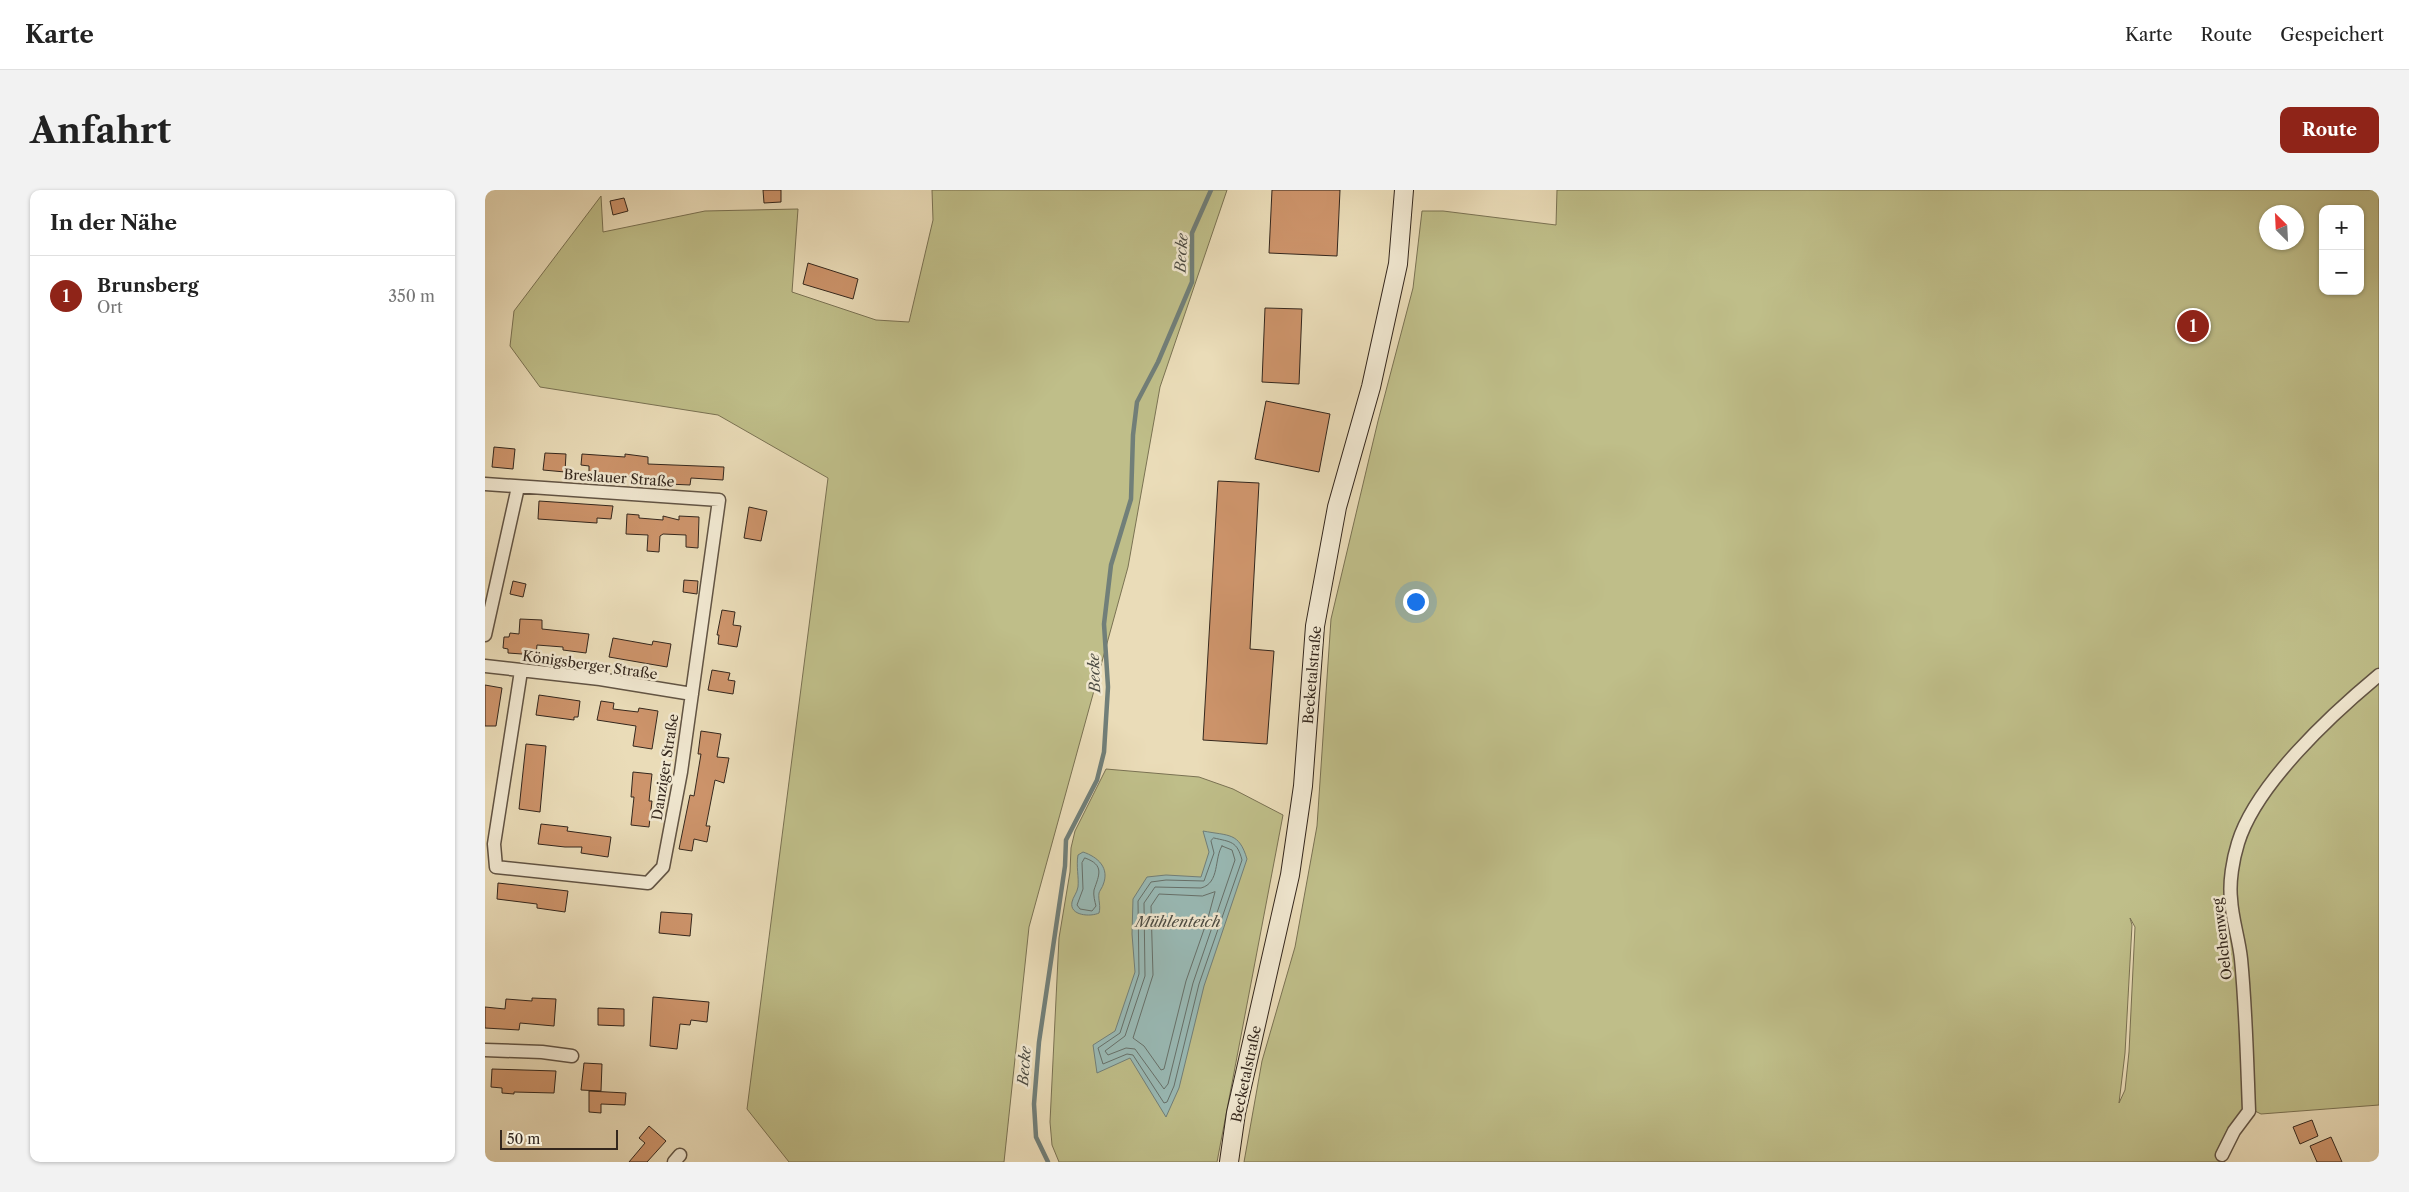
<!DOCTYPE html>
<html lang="de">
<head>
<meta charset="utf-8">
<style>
	:root { --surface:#fff; --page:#f2f2f2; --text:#222; --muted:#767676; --line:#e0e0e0; --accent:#8f2418 }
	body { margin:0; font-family:"Libre Caslon Text",serif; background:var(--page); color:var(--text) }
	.controls { position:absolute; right:15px; top:15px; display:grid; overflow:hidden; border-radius:10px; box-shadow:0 1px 4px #0004 }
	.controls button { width:45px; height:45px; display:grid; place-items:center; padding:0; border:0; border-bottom:1px solid var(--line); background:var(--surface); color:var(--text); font:25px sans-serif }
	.compass { position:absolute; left:1774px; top:15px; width:45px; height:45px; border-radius:50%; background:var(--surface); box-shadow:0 1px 4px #0004; rotate:336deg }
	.scale { position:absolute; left:15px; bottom:12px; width:118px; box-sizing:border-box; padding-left:5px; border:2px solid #34271d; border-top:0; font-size:14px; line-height:18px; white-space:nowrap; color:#34271d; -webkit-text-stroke:4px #f1e8d1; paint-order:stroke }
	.you { position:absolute; left:930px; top:411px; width:18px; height:18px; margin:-12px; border:4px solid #fff; border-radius:50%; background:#1a73e8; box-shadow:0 0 0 8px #1a73e833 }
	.badge { display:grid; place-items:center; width:32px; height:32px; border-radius:50%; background:var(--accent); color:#fff; font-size:16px; font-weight:700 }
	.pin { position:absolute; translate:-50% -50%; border:2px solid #fff; box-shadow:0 1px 5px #0006 }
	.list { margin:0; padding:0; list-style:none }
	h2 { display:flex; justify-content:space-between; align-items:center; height:65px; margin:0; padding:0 20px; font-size:21px }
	h2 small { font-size:16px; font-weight:400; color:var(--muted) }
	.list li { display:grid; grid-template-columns:32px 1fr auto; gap:15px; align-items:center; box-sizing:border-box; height:80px; padding:0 20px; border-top:1px solid var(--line) }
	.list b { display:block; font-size:19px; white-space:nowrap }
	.list p { margin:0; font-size:16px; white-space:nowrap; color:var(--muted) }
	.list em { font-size:16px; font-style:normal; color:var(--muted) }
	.map { position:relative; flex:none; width:1894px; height:972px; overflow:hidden; border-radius:10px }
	header { display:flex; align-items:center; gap:30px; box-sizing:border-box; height:70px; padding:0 25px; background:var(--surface); border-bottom:1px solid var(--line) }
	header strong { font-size:24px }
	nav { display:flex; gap:28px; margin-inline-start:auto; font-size:18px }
	.intro { display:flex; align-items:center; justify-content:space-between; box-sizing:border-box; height:120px; padding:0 30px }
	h1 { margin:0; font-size:35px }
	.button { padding:12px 22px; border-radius:10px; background:var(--accent); color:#fff; font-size:18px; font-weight:700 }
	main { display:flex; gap:30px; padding:0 30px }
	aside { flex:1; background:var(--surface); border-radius:10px; box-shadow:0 1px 4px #0004 }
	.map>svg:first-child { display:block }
	.green { fill:#bfbe89; stroke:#7a7253; fill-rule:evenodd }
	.water { fill:#99bab6; stroke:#717f79 }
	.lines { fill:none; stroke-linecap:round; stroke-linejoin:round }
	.shore { stroke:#66706a; stroke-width:1 }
	.stream { stroke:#717f79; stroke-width:4.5 }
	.building { fill:#cd946b; stroke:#34271d }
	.street-casing { stroke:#625444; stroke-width:15 }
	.secondary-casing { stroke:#34271d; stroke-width:20 }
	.street { stroke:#f1e8d1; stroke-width:12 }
	.secondary { stroke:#f1e8d1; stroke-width:18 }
	.labels { text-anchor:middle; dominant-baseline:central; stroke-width:5; stroke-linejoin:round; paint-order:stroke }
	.street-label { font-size:14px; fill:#34271d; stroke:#f1e8d1 }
	.water-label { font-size:15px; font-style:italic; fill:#4d4c43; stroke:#f1e8d1 }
</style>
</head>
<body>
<header>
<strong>Karte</strong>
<nav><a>Karte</a><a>Route</a><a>Gespeichert</a></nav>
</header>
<div class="intro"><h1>Anfahrt</h1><a class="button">Route</a></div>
<main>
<aside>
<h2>In der Nähe<small></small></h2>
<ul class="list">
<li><span class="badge">1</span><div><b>Brunsberg</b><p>Ort</p></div><em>350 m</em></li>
</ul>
</aside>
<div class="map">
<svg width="1894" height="972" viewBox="0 0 1894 972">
	<rect width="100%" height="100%" fill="#eadcb8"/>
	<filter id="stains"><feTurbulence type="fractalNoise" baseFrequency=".004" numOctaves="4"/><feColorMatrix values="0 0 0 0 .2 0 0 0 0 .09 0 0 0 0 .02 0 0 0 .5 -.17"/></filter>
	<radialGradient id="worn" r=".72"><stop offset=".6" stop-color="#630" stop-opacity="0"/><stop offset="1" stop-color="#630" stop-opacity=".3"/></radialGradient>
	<!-- green -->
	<path class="green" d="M447,0H742L675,197L643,377L544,737L519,972H304L262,919L343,288L233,225L55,197L25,156L29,121L116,6L118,42L220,21L313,19L307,102L391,130L424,132L448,30Z
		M1072,0H1894V483L1785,593L1746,680L1755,767L1762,921L1739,972H759L777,871L810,757L832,636L846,429L893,231L928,98L937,21H958L1071,35ZM1838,19H1875V101H1838ZM1782,22H1812V52H1782ZM1645,728L1650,737L1644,862L1640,900L1634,913L1640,863L1647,735Z
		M1894,488V915L1776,924L1766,919L1751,728V679L1770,622L1810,569Z
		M621,579L714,587L748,599L798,625L732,972H574L567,955L565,932L574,748L585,682L586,658L590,641Z"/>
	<!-- water -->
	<path class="water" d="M718,641C744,646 754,642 762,669L719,796L694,898L681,927L645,868L612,883L608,855L630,841L650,782L647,744L648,709L662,687L681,685L716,687L724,662Z
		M598,662C613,667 625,678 618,695C618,696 614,702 614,703C613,710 616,716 614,723C606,727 584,726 587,712C588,707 592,703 593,697C594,687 591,676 593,665Z"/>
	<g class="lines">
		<!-- shore -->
		<path class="shore" d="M729,648C746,652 752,651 757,670L714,794L689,896L682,912L679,913L648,865L642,864L618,874L613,858L635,843L654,784L653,711L666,692L681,690L719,691L729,663L726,651Z
			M737,656L747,660L750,670L708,793L683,894L679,899L650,859L641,858L623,865L620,861L640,846L660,786L659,713L670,697L716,698C735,693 729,668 737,656Z
			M600,668C620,675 614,685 609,700C608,705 610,712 611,716L607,721L595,719L592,715L598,699L597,673Z
			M730,702L723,728L701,791L679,879L676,880L659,856L648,848L668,785L666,716L674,704L717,706Z"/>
		<!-- stream -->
		<path class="stream" d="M563,972L551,947L549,914L554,852L580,676L581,650L612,590L619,562L623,497L619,434L626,375L646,309L648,245L652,212L673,172L707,92V43L726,0"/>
	</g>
	<!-- building -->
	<path class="building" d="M278,0H296V12L279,13Z
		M787,0H855L852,66L784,63Z
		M139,8L143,21L128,25L125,11Z
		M323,73L373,89L368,109L318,94Z
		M780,118L817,119L814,194L777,192Z
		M781,211L845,224L834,282L770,269Z
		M9,257L30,259L28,279L7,277Z
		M60,263L81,264L80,282L58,280Z
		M97,264L140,267V264L163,267V274L239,277L238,290L206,288L205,295L183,294V289L104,284V276L96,275Z
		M733,291L774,293L765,459L789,461L782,554L718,550Z
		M54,311L128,316L126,329L112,328V333L53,329Z
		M264,317L282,321L276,351L259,348Z
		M142,324L154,325V328L178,330V326L194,330V326L214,327L213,358L201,357V345L178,344L175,346L174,362L162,361L163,345L141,344Z
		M199,390L213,391L212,404L198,402Z
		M28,391L41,394L38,407L25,404Z
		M237,420L250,422L248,435L256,436L252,457L233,454L234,445H232Z
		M35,429L57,430V439L104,444L101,463L78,460V457L52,455L51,465L23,463V459L18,458L19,447H24L25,443L34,444Z
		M128,448L167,455L168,451L186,454L182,477L124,467Z
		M227,480L245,483L243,490L250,491L248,504L223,500Z
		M0,495L17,498L11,536H0Z
		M54,505L95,511L93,527H89V530L51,525Z
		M116,511L129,513L128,519L153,522L154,518L173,521L167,559L148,556L151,536L112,530Z
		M216,541L236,544L232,567L244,568L239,593L230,590L221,636H225L222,652L209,649L207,661L194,659L205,605L209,606L216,564H213Z
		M41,554L61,556L55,622L34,619Z
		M148,582L167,584L164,611H167L164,637L146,635L149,607H146Z
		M56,634L83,637L82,641L126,647L123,667L96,663L97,657H80L53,654Z
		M13,693L83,701L80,722L52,718V714L12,709Z
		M176,722L207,724L205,746L174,743Z
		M168,807L224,812L222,832L206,830L205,835L195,834L192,859L165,856Z
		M47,808L71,809L69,836L35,833L34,840L0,838V817L20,819L21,809L47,811Z
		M113,818L139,819V836L113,835Z
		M99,873L117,874L116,901L96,900Z
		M7,879L71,881L69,903L29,902V904L17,903V898L6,897Z
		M104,901L141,903L140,915L116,914V923L104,922Z
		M1827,930L1833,946L1815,954L1808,937Z
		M164,936L181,951L162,972H144L160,953L154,948Z
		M1846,947L1857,972H1832L1825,956Z"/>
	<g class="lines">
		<!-- street casing -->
		<g class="street-casing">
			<path id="street" d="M0,294L234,310L196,582L178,677L163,693L11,677L9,654L36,481
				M0,445L33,297
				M0,476L115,489L207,504
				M0,860L57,862L87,866
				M1737,965L1749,941L1764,921C1762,870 1761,820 1756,769C1754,749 1747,729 1746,709C1744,692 1748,669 1753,653C1771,594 1847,524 1894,485
				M189,972L195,965"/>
		</g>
		<!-- secondary casing -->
		<g class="secondary-casing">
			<path id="secondary" d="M744,972L751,923L805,685L818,596L830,436L852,317L886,197L913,74L919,0"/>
		</g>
		<!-- street -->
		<use href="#street" class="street"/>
		<!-- secondary -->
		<use href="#secondary" class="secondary"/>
	</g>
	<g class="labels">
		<!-- street labels -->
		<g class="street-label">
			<text transform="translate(134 288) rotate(4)">Breslauer Straße</text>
			<text transform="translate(105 475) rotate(8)">Königsberger Straße</text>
			<text transform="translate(827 485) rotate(-85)">Becketalstraße</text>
			<text transform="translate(180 577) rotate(-81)">Danziger Straße</text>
			<text transform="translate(1737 749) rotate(-97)">Oelchenweg</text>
			<text transform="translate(761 884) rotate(-78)">Becketalstraße</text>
		</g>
		<!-- water labels -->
		<g class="water-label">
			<text transform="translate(696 63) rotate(-87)">Becke</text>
			<text transform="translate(609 483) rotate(-92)">Becke</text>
			<text x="693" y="731">Mühlenteich</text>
			<text transform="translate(539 876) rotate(-86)">Becke</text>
		</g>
	</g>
	<rect width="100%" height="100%" filter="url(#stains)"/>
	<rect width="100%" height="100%" fill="url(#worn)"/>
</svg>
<div class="controls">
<button>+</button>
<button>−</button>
</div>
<svg class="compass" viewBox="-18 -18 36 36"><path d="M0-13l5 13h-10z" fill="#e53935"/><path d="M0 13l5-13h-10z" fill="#767676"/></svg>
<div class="scale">50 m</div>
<div class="you"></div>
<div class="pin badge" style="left:1708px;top:136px">1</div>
</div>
</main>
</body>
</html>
